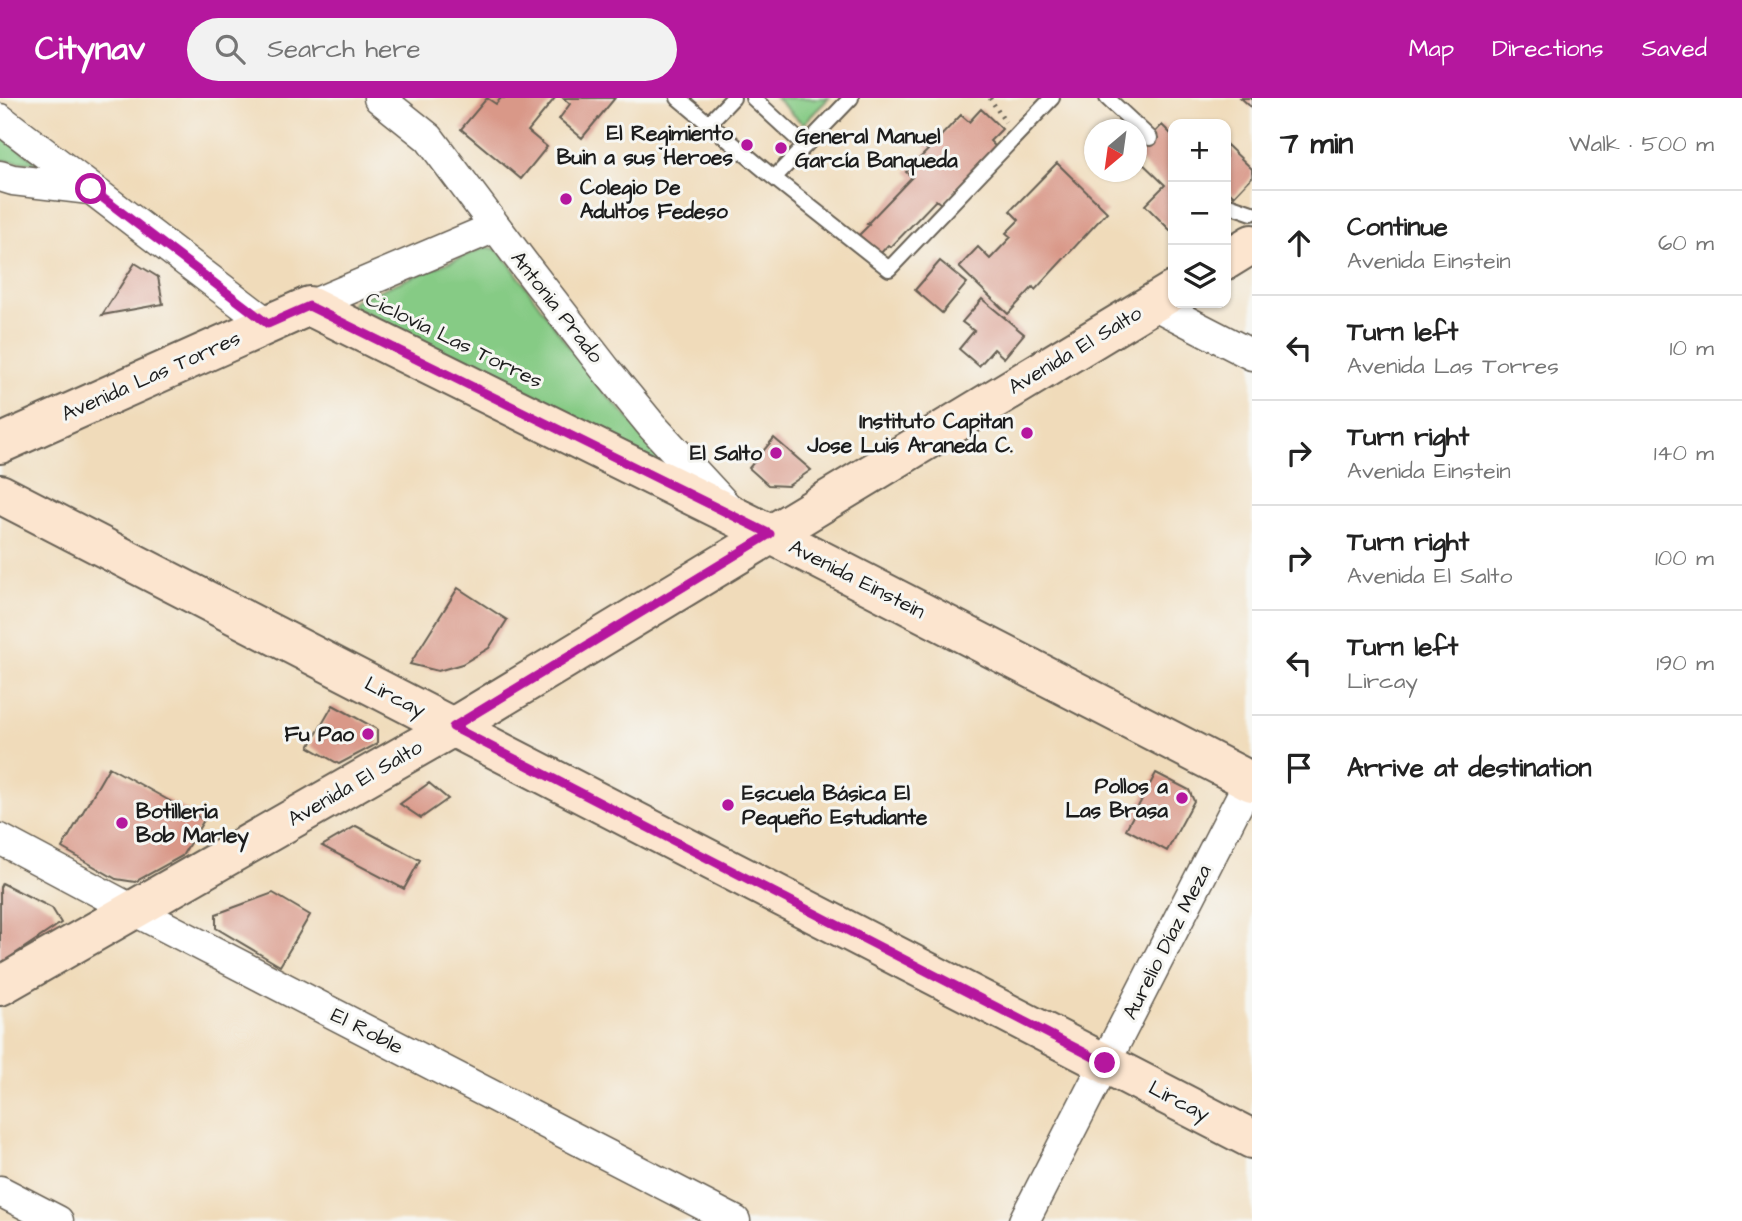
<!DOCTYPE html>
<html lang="en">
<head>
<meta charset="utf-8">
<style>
	:root { --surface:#fff; --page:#f2f2f2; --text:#222; --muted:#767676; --line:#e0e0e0; --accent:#b5179e }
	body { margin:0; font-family:"Architects Daughter",sans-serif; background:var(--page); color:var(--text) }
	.controls { position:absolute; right:21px; top:21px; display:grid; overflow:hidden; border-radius:14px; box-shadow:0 2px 5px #0004 }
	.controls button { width:63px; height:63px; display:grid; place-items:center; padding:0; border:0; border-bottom:2px solid var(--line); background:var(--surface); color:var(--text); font:35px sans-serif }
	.compass { position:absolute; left:1084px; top:21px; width:63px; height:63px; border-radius:50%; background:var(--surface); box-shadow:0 2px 5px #0004; rotate:209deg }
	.stop { position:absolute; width:21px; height:21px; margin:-16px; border:5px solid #b5179e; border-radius:50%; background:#fff }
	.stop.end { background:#b5179e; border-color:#fff; box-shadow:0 2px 7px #0008 }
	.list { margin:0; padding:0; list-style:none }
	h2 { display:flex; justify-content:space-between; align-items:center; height:91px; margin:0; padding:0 28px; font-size:30px }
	h2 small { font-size:23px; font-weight:400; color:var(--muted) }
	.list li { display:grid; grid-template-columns:46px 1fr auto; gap:21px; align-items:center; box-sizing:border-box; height:105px; padding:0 28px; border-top:2px solid var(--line) }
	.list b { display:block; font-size:26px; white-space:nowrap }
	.list p { margin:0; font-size:23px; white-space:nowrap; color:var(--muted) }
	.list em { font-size:23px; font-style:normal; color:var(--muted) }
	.icon { flex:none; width:38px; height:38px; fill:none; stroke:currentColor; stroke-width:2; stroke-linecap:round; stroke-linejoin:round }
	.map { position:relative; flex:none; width:1252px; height:1123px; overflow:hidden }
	header { display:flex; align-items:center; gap:42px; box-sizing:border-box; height:98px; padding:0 35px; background:var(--accent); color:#fff }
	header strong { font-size:33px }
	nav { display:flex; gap:38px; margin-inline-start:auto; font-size:24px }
	.search { width:490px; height:63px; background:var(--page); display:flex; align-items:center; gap:18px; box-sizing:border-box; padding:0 24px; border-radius:38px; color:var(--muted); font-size:26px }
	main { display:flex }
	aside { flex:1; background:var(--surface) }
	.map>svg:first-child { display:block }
	.green { fill:#86cb85; stroke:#517450; stroke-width:2 }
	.building { fill:#d99888 }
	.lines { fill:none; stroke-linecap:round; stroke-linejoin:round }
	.lane-casing { stroke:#665f53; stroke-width:18 }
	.street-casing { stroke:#665f53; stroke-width:33 }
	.secondary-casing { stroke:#665f53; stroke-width:42 }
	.path { stroke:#665f53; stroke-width:4.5; stroke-dasharray:2 5; stroke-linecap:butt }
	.lane { stroke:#fff; stroke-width:14 }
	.street { stroke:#fff; stroke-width:30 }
	.secondary { stroke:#fce5cf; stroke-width:38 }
	.route { stroke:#b5179e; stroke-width:9 }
	.poi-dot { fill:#b5179e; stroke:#f6f6f2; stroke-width:2.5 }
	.labels { text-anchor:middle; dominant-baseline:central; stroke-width:6; stroke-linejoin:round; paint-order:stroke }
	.poi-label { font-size:21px; font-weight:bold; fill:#1c1c1c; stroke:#f6f6f2; text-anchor:end }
	.street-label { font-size:21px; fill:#1c1c1c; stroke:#f6f6f2 }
</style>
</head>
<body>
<header>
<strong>Citynav</strong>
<div class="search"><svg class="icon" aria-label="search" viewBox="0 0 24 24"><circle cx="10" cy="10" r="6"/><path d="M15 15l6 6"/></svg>Search here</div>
<nav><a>Map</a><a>Directions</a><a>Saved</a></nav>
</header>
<main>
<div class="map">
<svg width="1252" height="1123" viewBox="0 0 1252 1123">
	<rect width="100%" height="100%" fill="#f6f6f2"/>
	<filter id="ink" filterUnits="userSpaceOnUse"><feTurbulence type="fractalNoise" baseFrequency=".0143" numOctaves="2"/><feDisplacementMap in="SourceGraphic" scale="14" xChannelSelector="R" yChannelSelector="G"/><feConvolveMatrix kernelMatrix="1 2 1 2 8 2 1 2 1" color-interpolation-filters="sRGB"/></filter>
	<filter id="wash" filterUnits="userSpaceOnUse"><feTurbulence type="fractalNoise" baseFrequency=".00686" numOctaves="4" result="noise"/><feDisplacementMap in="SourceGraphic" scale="28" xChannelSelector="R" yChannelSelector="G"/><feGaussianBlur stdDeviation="1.57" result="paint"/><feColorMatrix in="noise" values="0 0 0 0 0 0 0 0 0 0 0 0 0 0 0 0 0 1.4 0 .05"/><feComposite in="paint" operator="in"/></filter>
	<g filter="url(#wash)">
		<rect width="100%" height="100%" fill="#f0dbba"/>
		<!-- green -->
		<path class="green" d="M776,0H829L803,26Z
			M0,37L39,66L0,62Z
			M486,149L496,151L504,158L595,285L661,354L658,365L352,208L353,203Z"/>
		<g id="blocks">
			<!-- building -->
			<path class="building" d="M487,0L496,6L501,0H555L528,33L547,49L521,81L461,31Z
				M563,0H615L582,40L559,21L570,6Z
				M1241,0H1252V10Z
				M981,11L1002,31L990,43L996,49L941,106L936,102L891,149L888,147L880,156L859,137L869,127L867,126L912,79L906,74L928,52L924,48L936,36L940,39L961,17L969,24Z
				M1162,27L1173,38V135L1145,107L1165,87L1136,59V54Z
				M1226,46L1252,71V79L1234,98L1226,90Z
				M1057,65L1107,114L1035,192L1033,189L1008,216L959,169L978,149L990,161L1011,139L1006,135L1019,122L1010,113Z
				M940,163L967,185L942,215L915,192Z
				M135,165L158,179L163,206L102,217Z
				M982,201L1024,236L1004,260L994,251L979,268L959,251L974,233L962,224Z
				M774,340L811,372L788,388L768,387L749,370Z
				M458,490L507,522L489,550L462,566L438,573L410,566Z
				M333,607L377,631V646L339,666L309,649Z
				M109,669L204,722L182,758L135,784L116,781L62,750Z
				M1156,675L1189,692L1194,703L1167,753L1126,731Z
				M429,685L448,701L421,720L400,706Z
				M356,728L420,762L404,791L322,748Z
				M2,785L52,810L61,825L0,866V789Z
				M273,795L310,817L280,868L216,830V816Z"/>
		</g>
	</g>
	<g filter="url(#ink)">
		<use href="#blocks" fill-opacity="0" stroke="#665f53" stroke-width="2"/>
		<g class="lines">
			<!-- lane casing -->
			<g class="lane-casing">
				<path id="lane" d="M678,0L774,80L889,171L1052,0
					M753,0L805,48
					M1107,0L1150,40
					M709,25L733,0
					M774,80L851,0
					M1226,106L1252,115"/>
			</g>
			<!-- street casing -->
			<g class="street-casing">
				<path id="street" d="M379,0L429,40L523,165L606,272L652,328L727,409
					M0,21L268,226
					M0,78L13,82L90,91
					M1153,206L1252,257
					M309,208L495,129
					M0,741L133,812L735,1123
					M0,1093L58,1123
					M1024,1123L1252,678"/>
			</g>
			<!-- secondary casing -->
			<g class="secondary-casing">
				<path id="secondary" d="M1226,162L1252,146
					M0,346L309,208L770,436L1252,684
					M0,396L1252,1041
					M0,888L453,629L1173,193"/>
			</g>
			<!-- path -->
			<path class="path" d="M990,0L1005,24"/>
			<!-- lane -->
			<use href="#lane" class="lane"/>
			<!-- street -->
			<use href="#street" class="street"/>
			<!-- secondary -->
			<use href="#secondary" class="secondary"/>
		</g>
	</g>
	<g class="lines" filter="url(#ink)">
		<!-- route -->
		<path class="route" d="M91,91L268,226L309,208L770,436L453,629L1105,965"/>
	</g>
	<!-- markers -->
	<g class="poi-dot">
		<circle cx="747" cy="47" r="7"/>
		<circle cx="781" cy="50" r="7"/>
		<circle cx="566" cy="101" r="7"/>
		<circle cx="1027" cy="335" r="7"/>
		<circle cx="776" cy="355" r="7"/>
		<circle cx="368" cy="636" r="7"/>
		<circle cx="1182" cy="700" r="7"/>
		<circle cx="728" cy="707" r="7"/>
		<circle cx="122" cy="725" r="7"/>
	</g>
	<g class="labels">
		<!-- poi labels -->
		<g class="poi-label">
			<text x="733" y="35">El Regimiento<tspan x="733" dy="24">Buin a sus Heroes</tspan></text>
			<text x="795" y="38" text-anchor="start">General Manuel<tspan x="795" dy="24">García Banqueda</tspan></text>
			<text x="580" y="89" text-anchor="start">Colegio De<tspan x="580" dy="24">Adultos Fedeso</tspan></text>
			<text x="1013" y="323">Instituto Capitan<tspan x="1013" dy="24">Jose Luis Araneda C.</tspan></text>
			<text x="762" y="355">El Salto</text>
			<text x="354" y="636">Fu Pao</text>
			<text x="1168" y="688">Pollos a<tspan x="1168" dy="24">Las Brasa</tspan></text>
			<text x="742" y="695" text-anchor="start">Escuela Básica El<tspan x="742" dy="24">Pequeño Estudiante</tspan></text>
			<text x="136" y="713" text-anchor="start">Botilleria<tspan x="136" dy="24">Bob Marley</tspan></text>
		</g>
		<!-- street labels -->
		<g class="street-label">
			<text transform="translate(557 209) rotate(52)">Antonia Prado</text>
			<text transform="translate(454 242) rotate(26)">Ciclovía Las Torres</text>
			<text transform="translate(1075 252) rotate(-31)">Avenida El Salto</text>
			<text transform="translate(151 278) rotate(-24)">Avenida Las Torres</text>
			<text transform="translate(857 481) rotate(27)">Avenida Einstein</text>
			<text transform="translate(395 599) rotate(27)">Lircay</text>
			<text transform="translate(355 685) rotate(-30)">Avenida El Salto</text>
			<text transform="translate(1167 844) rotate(-63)">Aurelio Díaz Meza</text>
			<text transform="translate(367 933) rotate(27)">El Roble</text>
			<text transform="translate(1179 1003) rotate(27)">Lircay</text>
		</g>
	</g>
</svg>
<div class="controls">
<button>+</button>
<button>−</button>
<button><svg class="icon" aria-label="layers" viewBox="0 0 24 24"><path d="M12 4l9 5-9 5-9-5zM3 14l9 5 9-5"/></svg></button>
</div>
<svg class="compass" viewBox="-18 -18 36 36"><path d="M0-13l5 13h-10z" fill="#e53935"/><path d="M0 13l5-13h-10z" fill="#767676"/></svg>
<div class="stop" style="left:91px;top:91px"></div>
<div class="stop end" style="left:1105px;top:965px"></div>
</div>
<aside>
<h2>7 min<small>Walk · 500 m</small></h2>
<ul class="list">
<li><svg class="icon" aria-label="ahead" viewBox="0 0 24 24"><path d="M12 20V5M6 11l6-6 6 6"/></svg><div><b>Continue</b><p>Avenida Einstein</p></div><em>60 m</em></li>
<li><svg class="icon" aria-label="left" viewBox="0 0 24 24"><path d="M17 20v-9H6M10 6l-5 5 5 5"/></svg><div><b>Turn left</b><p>Avenida Las Torres</p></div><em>10 m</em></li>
<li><svg class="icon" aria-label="right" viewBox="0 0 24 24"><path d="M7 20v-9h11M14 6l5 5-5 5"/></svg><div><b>Turn right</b><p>Avenida Einstein</p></div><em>140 m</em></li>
<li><svg class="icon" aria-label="right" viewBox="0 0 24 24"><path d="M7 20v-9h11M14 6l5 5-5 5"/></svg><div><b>Turn right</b><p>Avenida El Salto</p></div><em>100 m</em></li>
<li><svg class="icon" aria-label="left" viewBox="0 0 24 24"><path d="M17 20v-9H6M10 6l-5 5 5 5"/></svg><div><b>Turn left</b><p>Lircay</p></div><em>190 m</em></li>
<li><svg class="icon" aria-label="arrive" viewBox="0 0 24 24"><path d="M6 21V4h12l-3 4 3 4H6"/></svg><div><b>Arrive at destination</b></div></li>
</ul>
</aside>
</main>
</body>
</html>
